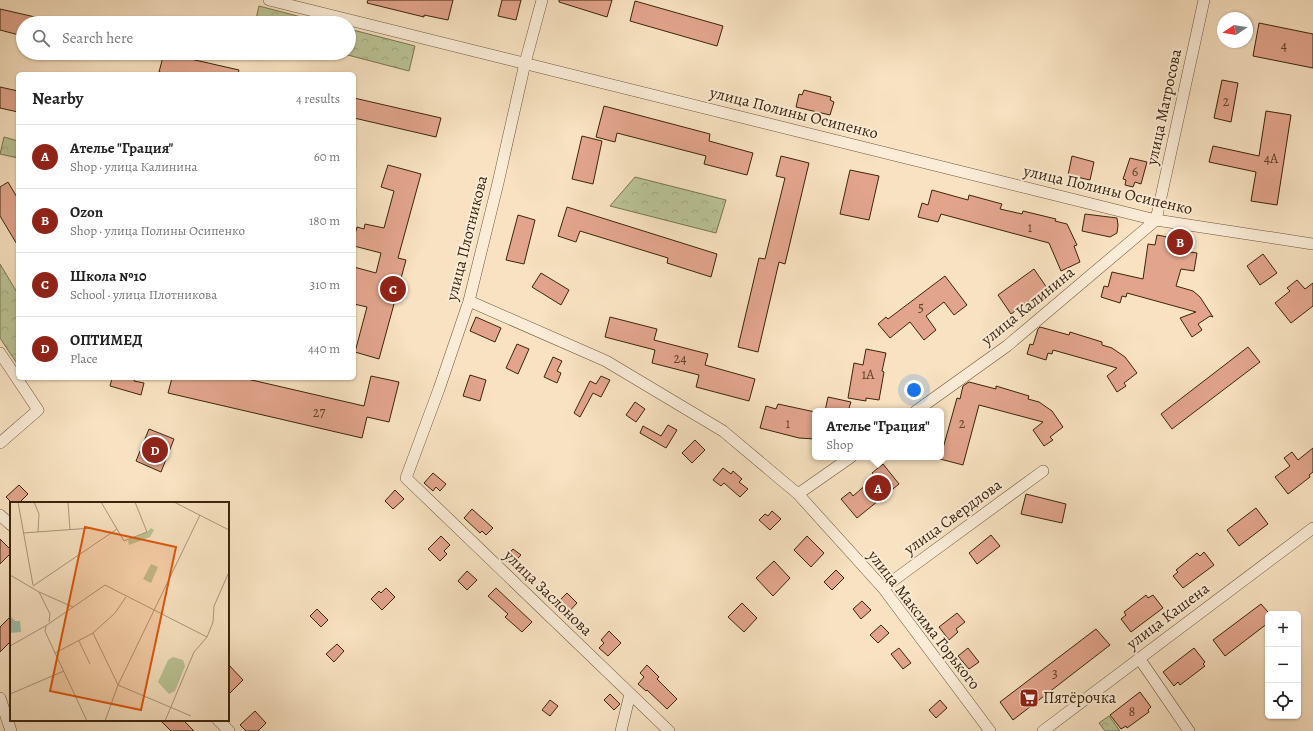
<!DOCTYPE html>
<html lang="en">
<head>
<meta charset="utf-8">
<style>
	:root { --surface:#fff; --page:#f2f2f2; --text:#222; --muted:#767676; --line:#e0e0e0; --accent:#8f2418 }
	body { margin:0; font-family:Alegreya,serif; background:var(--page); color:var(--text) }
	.controls { position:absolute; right:12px; bottom:12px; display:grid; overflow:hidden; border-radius:6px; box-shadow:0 1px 3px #0004 }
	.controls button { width:36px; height:36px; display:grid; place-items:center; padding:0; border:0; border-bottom:1px solid var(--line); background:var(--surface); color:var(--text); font:20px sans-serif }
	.compass { position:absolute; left:1217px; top:12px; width:36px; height:36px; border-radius:50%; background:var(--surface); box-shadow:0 1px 3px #0004; rotate:258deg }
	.you { position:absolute; left:914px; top:390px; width:14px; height:14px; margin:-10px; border:3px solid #fff; border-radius:50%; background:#1a73e8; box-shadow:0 0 0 6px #1a73e833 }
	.badge { display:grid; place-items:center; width:26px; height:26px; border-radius:50%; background:var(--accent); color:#fff; font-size:13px; font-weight:700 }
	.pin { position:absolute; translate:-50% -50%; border:2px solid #fff; box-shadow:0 1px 4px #0006 }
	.popup { position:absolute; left:812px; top:408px; width:132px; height:52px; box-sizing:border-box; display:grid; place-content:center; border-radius:6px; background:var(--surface); filter:drop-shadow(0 1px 3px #0005); font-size:13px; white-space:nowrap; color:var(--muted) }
	.popup b { font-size:15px; color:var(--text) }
	.popup::after { content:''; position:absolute; left:50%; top:100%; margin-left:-8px; border:8px solid transparent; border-top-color:var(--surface) }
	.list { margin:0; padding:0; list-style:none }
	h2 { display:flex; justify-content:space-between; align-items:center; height:52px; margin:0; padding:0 16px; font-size:17px }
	h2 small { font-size:13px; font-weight:400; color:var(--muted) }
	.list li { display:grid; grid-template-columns:26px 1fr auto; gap:12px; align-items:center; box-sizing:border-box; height:64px; padding:0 16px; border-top:1px solid var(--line) }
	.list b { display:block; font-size:15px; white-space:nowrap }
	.list p { margin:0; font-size:13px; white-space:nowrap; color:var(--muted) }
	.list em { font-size:13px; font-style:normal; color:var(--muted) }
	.icon { flex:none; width:22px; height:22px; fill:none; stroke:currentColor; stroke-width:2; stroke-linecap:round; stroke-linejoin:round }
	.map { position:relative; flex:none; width:1313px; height:731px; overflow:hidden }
	.search { position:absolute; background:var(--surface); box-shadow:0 1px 3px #0004; left:16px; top:16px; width:340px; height:44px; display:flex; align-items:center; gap:10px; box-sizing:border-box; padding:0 14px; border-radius:22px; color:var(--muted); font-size:15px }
	.panel { position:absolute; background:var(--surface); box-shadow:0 1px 3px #0004; left:16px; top:72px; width:340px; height:308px; border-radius:6px }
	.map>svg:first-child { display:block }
	.forest { fill:url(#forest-crowns); stroke:#7a7450 }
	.building { fill:#e2a58c; stroke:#3b240c }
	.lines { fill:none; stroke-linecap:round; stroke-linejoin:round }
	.minor-casing { stroke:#6a5439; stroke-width:12 }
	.minor { stroke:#faecd7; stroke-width:11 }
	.labels { text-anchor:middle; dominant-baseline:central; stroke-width:4; stroke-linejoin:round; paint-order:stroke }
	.number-label { font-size:14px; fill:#65442c }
	.street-label { font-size:16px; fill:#3b240c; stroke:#faecd7 }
	.poi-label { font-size:16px; fill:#3b240c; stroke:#faecd7; text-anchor:start }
	.inset-road { fill:none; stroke:#ac9679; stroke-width:1 }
	.view { fill:#df560c; fill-opacity:0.15; stroke:#df560c; stroke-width:2 }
	.inset-edge { fill:none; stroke:#3b240c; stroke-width:2 }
</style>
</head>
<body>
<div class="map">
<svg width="1313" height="731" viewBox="0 0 1313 731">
	<defs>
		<pattern id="forest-crowns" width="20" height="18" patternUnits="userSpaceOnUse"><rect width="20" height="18" fill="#bac495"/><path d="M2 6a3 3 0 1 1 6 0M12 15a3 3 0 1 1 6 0" fill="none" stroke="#a1a87f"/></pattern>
	</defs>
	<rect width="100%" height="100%" fill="#f8e2c1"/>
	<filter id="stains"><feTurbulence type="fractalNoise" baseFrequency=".005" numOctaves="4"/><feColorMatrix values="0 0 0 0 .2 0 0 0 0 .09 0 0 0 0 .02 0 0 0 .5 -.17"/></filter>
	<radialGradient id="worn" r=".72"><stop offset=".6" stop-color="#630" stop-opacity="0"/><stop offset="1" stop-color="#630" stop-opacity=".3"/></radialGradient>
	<!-- forest -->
	<path class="forest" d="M259,6L324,23H255Z
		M349,29L415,46L409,71L340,53H349Z
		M4,137L18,141V158L0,154Z
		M635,177L726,200L716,233L610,206Z
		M0,264L18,294V365L0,338Z
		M1109,716L1120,731H1105L1099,723Z"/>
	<!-- building -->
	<path class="building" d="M368,0H453L448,20L424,15V17L367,3Z
		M502,0H521L516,20L498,16Z
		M559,0H612L607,17L559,2Z
		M635,1L723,26L717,46L630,21Z
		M0,9L44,19L43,23H23V36L0,30Z
		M1259,23L1313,34V68L1253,56Z
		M164,53L239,70L238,74H169L159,72Z
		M1222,80L1238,83L1231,122L1214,118Z
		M0,87L18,91V112L0,108Z
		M804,90L831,97L830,100L834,102L830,115L796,107L799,94L802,95Z
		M354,98L441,118L436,137L354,118Z
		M604,106L710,134L709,141L753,153L747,175L704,164L706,156L617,133L615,142L596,137Z
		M1266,111L1291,115L1277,205L1251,201L1256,172L1209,162L1213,146L1259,156Z
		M582,136L602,141L593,184L572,179Z
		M781,156L809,163L785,264L779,262L758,352L738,347L759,258L765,259L785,178L776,176Z
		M1072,156L1094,162L1090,180L1068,175Z
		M1130,158L1147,162L1141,184L1135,182L1133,187L1125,185L1126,180L1123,179Z
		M388,165L421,174L398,258L406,260L379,359L355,352L367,307L354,304V267L376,273L381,253L354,246V238L357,227L364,229L365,224L384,228L394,191L381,187Z
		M850,170L879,176L869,220L840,214Z
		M8,182L18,199V246L0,216V187Z
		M932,190L968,200L969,195L1002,204L1000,209L1022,214L1023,211L1056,219L1055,221L1067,224L1077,245L1074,246L1080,262L1061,271L1049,243L941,214L938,222L918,217L922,203L928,205Z
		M567,207L717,254L711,277L667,263L668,258L580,231L576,242L558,236Z
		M1085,214L1117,218L1118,225L1117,233L1110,237L1082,231Z
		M518,215L535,220L524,264L506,260Z
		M1157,235L1184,240L1182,251L1197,253L1194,271L1181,269L1176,286L1193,291L1200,297L1213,317L1210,316L1198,324L1202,330L1192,337L1180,318L1196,312L1127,293L1126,297L1122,296L1120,303L1101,297L1104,286L1108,287L1112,272L1143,279L1148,244L1155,245Z
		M1263,254L1277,273L1260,285L1247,266Z
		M1034,269L1047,288L1011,314L998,295Z
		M541,273L569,290L561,305L532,287Z
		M945,276L967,305L954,315L944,302L926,316L936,330L924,340L910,322L890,338L878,324L886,317L888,319Z
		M1297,280L1305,289L1313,283V306L1291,323L1275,303L1290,291L1287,288Z
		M476,317L501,328L495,342L470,331Z
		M610,317L657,329L654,340L708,354L705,365L755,379L749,401L696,387L699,375L652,363L655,350L605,337Z
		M1040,327L1069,335L1070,332L1102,342V345L1112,348L1125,357L1137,373L1124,383L1126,386L1117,392L1107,376L1117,368L1053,350L1052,354L1048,353L1046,360L1027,354L1030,344L1033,345L1038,329Z
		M517,344L529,349L518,374L506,368Z
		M1248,347L1260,362L1172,429L1161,414Z
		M866,349L886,353L882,371L884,372L879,400L866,398V401L848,398L854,363L863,365Z
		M553,357L562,361L557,371L561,373L557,383L544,377Z
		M470,375L486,380L480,401L463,396Z
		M371,376L399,382L389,422L367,417L362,438L168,393L172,378H243L364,406Z
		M601,376L610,380L601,397L593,393L580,417L574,413L590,381L596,384Z
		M112,378H135L134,381L144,383L141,395L110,386Z
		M969,382L996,389V386L1029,396L1028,399L1039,402L1052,411L1063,427L1050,437L1053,440L1044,446L1033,430L1043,422L979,405L963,465L940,459L957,398L960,399L963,386Z
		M828,397L851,402L848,411H825Z
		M635,402L645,409L636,422L626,415Z
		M778,404L815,412V439L799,438L760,428L766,406L776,409Z
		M668,425L677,430L666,448L640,433L643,426L661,436Z
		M149,429L174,439L161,472L136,461Z
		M695,440L705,450L692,463L682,453Z
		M1313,448V472L1309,475L1310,477L1288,494L1275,477L1290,466L1284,458L1292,452L1298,460Z
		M883,464L899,484L857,518L841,499L850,492L853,496L875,477L872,473Z
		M723,468L731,474L733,471L742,479L739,482L748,489L740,497L724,483L721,486L713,480Z
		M433,473L446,484L440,491L436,487L433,491L424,483Z
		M19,485L28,494L19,503H12L6,497Z
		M395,490L404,499L393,509L385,501Z
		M1026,494L1066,504L1062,523L1021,514Z
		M1256,508L1268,524L1239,546L1227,530Z
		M472,509L493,528L486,535L482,531L480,533L464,518Z
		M772,511L781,519L770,530L759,520L765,514L768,516Z
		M991,535L1000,546L977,564L969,553Z
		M441,536L450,545L444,551L447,554L440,561L428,549Z
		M807,536L824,553L811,567L794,550Z
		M0,539L11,550V553L0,564Z
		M513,549L521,555L511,565L504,559Z
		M1204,552L1214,565L1183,588L1173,576L1178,572L1176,570L1197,553L1200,556Z
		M774,561L790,578L773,596L756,578Z
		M836,570L844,578L832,590L824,582Z
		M467,571L477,580L467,590L458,581Z
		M386,588L395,597L382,610L371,599L379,591L381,593Z
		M496,588L532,622L522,632L505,617L508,614L488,596Z
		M567,593L577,603L565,616L558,610L562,606L558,602Z
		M1146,595L1148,598L1153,595L1163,608L1131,632L1121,619L1126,615L1124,612Z
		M862,601L871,610L861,619L853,609Z
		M742,603L757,618L744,632L728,617Z
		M1261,604L1268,612V623L1225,656L1213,640Z
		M317,609L328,620L321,627L310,616Z
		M957,613L965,622L956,629L958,632L949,640L939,627Z
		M11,616V641L0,652V627Z
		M881,625L889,633L878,643L870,635Z
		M1096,629L1110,645L1013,720L1000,702Z
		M609,631L621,643L608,656L599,648L604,643L601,640Z
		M337,644L344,651L334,662L326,654Z
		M899,648L911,663L903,669L891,654Z
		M968,648L979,662L969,669L958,656Z
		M1194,648L1205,662L1203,664L1205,666L1180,685L1178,682L1174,686L1163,672Z
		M228,664L243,680L228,695Z
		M647,665L659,677L657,679L677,699L667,709L647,690L646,691L638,684L644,677L640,673Z
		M1140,692L1151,707L1148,710L1149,712L1127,728L1126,726L1121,729L1110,715Z
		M610,694L620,704L614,710L604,700Z
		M550,700L558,706L550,716L542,710Z
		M940,700L947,708L936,718L929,710Z
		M255,711L266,723L258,731H246L240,725Z
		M160,720H183L194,731H171Z"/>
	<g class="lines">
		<!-- minor casing -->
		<g class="minor-casing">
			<path id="minor" d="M269,0L1156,220L1313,244
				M542,0L525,63L498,183L469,301L439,389L406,478L669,731
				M469,301L606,361L723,431L798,494L883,588L990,731
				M0,353L38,410L0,443
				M916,411L1007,346L1156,220L1204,0
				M798,494L851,457
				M0,515L11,525
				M883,588L1043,471
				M1139,658L1189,731
				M0,698L11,731
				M218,720L229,731
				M621,731L630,694
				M1043,731L1313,528"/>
		</g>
		<!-- minor -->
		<use href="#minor" class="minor"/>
	</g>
	<!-- icons -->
	<defs>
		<g id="supermarket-square" transform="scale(1)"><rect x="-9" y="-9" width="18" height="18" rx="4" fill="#8f2418" stroke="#faecd7"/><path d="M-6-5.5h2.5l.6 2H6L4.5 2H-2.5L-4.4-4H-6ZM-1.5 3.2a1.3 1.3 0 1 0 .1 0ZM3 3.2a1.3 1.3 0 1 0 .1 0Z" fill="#fff"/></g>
	</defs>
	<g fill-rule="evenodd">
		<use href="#supermarket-square" x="1029" y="698"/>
	</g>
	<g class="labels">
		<!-- number labels -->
		<g class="number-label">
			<text x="1284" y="45">4</text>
			<text x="1226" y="101">2</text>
			<text x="1271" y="158">4А</text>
			<text x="1135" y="171">6</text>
			<text x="1030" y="227">1</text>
			<text x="921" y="307">5</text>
			<text x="680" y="358">24</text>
			<text x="868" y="374">1А</text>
			<text x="319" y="412">27</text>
			<text x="788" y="423">1</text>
			<text x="962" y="423">2</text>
			<text x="1055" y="673">3</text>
			<text x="1132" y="711">8</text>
		</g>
		<!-- street labels -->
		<g class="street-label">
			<text transform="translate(1164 107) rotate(-78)">улица Матросова</text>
			<text transform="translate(794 113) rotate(14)">улица Полины Осипенко</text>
			<text transform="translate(1108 190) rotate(13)">улица Полины Осипенко</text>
			<text transform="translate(467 238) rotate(-76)">улица Плотникова</text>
			<text transform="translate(1028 306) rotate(-39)">улица Калинина</text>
			<text transform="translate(953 517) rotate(-36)">улица Свердлова</text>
			<text transform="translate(548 593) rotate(44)">улица Заслонова</text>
			<text transform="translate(1168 616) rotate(-37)">улица Кашена</text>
			<text transform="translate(924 620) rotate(52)">улица Максима Горького</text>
		</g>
		<!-- poi labels -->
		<g class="poi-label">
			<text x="1043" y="698">Пятёрочка</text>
		</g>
	</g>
	<!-- overview -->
	<g transform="translate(10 502)">
		<rect width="219" height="219" fill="#f8e2c1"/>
		<path d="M141,26L144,28L140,35L119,43L118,38L137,30Z" fill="#bac495"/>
		<path d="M141,62L148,65L141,81L133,77ZM163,155L173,158L175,164L165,189L159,192L148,180L158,158Z" fill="#bac495"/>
		<path d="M1,115L5,119H10L11,130L0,131Z" fill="#9fbfad"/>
		<path class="inset-road" d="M8,0L23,83M24,0L29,12L28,30M58,0L60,28M91,0L114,39L137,30L125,0M164,0L219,28M13,31L82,26M0,73L29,90L40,112L39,120M23,84L107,27M29,90L63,105M36,124L35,129L39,138L77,219M83,131L108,183L181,214M69,139L80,162M0,144L37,123L95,83L197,135M45,151L83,131L105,111L116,95M0,192L54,169M95,219L108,183L190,13M155,219L184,150L197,135L203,120L204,104L219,70"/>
		<path class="view" d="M75,25L166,45L131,208L40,189Z"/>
		<rect width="219" height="219" class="inset-edge"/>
	</g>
	<rect width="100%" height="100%" filter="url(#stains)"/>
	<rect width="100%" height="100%" fill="url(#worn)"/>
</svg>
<div class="controls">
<button>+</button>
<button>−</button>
<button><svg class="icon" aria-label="locate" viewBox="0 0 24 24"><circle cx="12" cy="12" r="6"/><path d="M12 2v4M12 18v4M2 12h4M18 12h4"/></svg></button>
</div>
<svg class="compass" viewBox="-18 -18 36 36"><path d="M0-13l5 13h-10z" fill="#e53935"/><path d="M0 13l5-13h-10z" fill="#767676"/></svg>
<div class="you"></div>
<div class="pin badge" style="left:878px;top:488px">A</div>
<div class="popup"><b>Ателье &quot;Грация&quot;</b>Shop</div>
<div class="pin badge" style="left:1180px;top:242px">B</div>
<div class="pin badge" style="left:393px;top:289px">C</div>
<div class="pin badge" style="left:155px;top:450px">D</div>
<div class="search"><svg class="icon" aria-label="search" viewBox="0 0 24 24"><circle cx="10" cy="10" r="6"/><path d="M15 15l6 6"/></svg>Search here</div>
<section class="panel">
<h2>Nearby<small>4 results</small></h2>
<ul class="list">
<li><span class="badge">A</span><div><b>Ателье &quot;Грация&quot;</b><p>Shop · улица Калинина</p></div><em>60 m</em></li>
<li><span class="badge">B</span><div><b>Ozon</b><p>Shop · улица Полины Осипенко</p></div><em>180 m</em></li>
<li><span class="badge">C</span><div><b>Школа №10</b><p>School · улица Плотникова</p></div><em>310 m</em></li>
<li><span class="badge">D</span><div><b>ОПТИМЕД</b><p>Place</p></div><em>440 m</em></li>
</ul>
</section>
</div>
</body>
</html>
